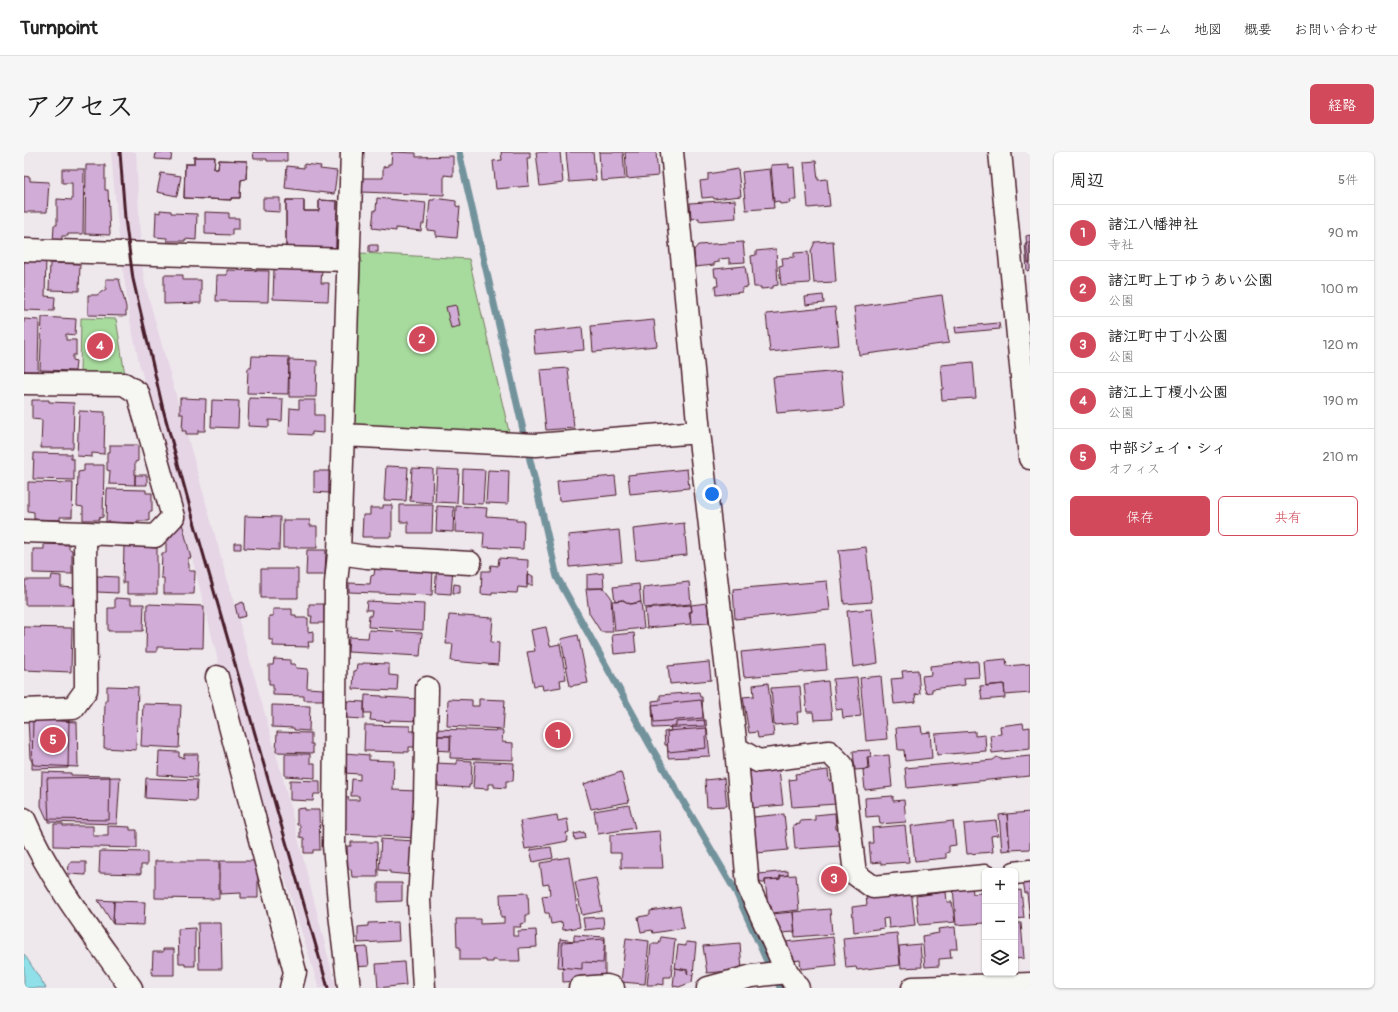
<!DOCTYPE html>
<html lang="ja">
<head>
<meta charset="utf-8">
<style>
	:root { --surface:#fff; --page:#f6f6f6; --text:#222; --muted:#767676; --line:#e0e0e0; --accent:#d1495b }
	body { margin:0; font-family:Pangolin,"Klee One",sans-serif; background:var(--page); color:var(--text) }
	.controls { position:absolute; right:12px; bottom:12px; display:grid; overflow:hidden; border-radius:6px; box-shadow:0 1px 3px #0004 }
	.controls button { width:36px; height:36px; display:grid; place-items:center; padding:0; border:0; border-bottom:1px solid var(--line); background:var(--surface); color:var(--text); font:20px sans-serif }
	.you { position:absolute; left:688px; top:342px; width:14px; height:14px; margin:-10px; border:3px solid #fff; border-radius:50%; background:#1a73e8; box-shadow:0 0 0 6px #1a73e833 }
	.badge { display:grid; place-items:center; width:26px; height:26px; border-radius:50%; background:var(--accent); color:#fff; font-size:13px; font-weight:700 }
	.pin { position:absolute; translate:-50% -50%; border:2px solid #fff; box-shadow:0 1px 4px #0006 }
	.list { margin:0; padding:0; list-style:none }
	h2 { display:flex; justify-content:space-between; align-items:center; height:52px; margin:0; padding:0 16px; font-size:17px }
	h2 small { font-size:13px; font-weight:400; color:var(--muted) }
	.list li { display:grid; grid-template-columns:26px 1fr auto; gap:12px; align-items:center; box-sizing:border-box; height:56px; padding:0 16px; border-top:1px solid var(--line) }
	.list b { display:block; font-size:15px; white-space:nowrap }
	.list p { margin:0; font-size:13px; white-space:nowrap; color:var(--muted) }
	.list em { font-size:13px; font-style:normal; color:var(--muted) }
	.actions { display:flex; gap:8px; padding:12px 16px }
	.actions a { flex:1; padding:9px 0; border:1px solid var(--accent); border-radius:6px; text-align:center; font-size:14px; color:var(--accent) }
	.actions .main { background:var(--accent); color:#fff }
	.icon { flex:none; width:22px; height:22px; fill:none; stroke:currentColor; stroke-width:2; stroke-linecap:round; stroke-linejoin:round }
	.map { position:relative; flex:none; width:1006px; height:836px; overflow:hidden; border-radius:6px }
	header { display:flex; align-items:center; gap:24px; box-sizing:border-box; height:56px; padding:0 20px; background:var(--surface); border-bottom:1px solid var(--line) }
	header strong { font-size:19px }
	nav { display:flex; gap:22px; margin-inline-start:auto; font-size:14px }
	.intro { display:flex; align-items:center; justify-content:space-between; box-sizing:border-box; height:96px; padding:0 24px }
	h1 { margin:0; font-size:28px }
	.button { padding:10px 18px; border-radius:6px; background:var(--accent); color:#fff; font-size:14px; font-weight:700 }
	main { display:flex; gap:24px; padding:0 24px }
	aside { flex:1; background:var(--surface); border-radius:6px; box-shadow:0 1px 3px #0004 }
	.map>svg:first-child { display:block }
	.built { fill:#e5d5e5 }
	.green { fill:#a7da9d; stroke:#787c64 }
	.water { fill:#8fe0e8; stroke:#73939c }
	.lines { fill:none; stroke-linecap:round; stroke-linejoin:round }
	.stream { stroke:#73939c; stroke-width:7 }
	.building { fill:#d0acd6; stroke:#4a1f2b }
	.minor-casing { stroke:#4a1f2b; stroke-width:25 }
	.minor { stroke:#f6f6f2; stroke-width:22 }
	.rail { stroke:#4a1f2b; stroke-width:3 }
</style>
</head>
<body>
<header>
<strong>Turnpoint</strong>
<nav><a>ホーム</a><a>地図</a><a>概要</a><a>お問い合わせ</a></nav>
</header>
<div class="intro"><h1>アクセス</h1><a class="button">経路</a></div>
<main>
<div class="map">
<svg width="1006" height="836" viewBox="0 0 1006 836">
	<rect width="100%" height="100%" fill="#eee7ec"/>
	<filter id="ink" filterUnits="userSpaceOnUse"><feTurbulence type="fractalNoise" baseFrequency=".025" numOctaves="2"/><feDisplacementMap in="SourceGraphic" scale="8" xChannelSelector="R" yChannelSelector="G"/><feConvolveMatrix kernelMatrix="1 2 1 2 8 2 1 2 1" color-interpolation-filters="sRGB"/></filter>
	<g filter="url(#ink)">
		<!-- built -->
		<path class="built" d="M87,0H112L117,107L121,133L259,627L312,836H295L196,516L158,366L115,210L106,168L96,95Z"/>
		<!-- green -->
		<path class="green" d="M337,101L445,107L485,280L337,275L329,267Z
			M57,166L92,167L101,223L56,222Z"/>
		<!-- water -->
		<path class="water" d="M0,802L22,836H0Z"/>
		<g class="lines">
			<!-- stream -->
			<path class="stream" d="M435,0L533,425L626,593L712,740L742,807
				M755,833L756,836"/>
		</g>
		<!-- building -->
		<path class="building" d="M132,0H148L147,8L131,7Z
			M229,0H263V9H243V7H230Z
			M368,0L392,1V5L429,4V24L420,23V43L336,40V26H359V15L364,14V12H367Z
			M477,0H506V6H503L505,34L472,37L469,9L478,8Z
			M512,0H536L539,31L516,34Z
			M542,0H569L572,28L545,30Z
			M575,0H599L601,27L577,29Z
			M601,0H632L634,24L603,27Z
			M170,5H191L190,17H194L195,8L223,9L222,27L217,28L216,46H207V48L160,46L161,12H170Z
			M170,5H191L190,17H194L195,8L223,9L222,27L217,28L216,46H207V48L160,46L161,12H170Z
			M792,9L794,28L803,27L806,54L784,56L780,10Z
			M280,12L297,14L296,17L313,19L310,42L261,36L263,14L280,16Z
			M765,12V16L770,15L772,48H765L766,51L756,52L755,49L750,50L747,13Z
			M62,13H81V38H84L86,83L61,82Z
			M38,17H60L59,82H44V84H38L37,93L29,92L30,73H33V47L48,48V31H38Z
			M714,17L717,44L690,47L689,45L678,46L676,29L684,28V22Z
			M746,17L750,56L722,58L718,20Z
			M137,21L157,24L153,44L133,40Z
			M0,24L6,25V29L25,30L23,60H0Z
			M239,46H256V60L239,59Z
			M353,46L402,51L400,72H398L397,79L372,76V79L348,76L350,58H352Z
			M410,46L432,49V54L436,55L433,86L412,84V79L403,78L406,48H410Z
			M262,48H280V59H295V48L313,49L312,96L262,95Z
			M262,48H280V59H295V48L313,49L312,96L262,95Z
			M711,48L712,66L675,69V66L667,67L666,51Z
			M136,58L147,59V61L173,62L172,88L161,87V89H143V86L131,85L132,60L136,61Z
			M181,60L205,61V66H215V77H208V83L181,82Z
			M1006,83V111H1004L1002,84Z
			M809,89L812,130L790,131L787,99L791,90Z
			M719,90L721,110L705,111V106L695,107V110L690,111V113L671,115L670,98L674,93Z
			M1001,91H1006V118L1003,119Z
			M345,93H354V100H345Z
			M752,97L754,133L749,134V136L737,137V135H730L727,104L732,103V99Z
			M784,100L786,131L757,133L755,114L759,113L758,106L770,105V101Z
			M22,105L21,144L31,145L30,159L0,158V108Z
			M26,111L56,112L55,139L25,138Z
			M721,114L724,135L718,136V140L692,143L691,134H694L693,125H691L690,117Z
			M250,117L298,118L297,131H305L304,149L249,147Z
			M203,118L245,119L244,150L192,149L193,123H203Z
			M140,123H159V128H177V151L140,152Z
			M82,127H95L102,155V164L64,163V143H73L82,137Z
			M799,143L800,151L782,153L781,145Z
			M918,143L925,191L835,203L830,155Z
			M432,153L436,174L427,176L422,155Z
			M811,155L815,193L746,200L742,162Z
			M18,165L52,167L51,183L42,182V188H52V203H49V208L52,209L51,219L16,218Z
			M0,167L15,168L14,219H0Z
			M630,168L633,194L569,200L567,174Z
			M975,171L976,177L932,181L931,175Z
			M558,175L560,198L511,202L509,180Z
			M228,204L265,205L264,242L223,241L224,216H227Z
			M265,208L293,209L292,245H265Z
			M949,210L952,246L918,248L917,237H919L917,213Z
			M544,216L550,276L522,278L516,218Z
			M817,219L820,255L753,261L749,225Z
			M156,246L182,247L181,279H174V282H162V279H158L159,262H156Z
			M225,246L259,247L258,269L245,268V275L224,274Z
			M8,248H25V250L50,251L49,296H17L18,268L8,267Z
			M188,248L215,249L214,276L187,275Z
			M275,248H291V263H300V281L288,280V283L265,282L266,256L275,257Z
			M55,259L81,260L80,302L68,301V305L53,304Z
			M86,293H114V309L111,310V333L85,332L86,319L83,318V300H86Z
			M10,301L47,302V307H50V328L9,327Z
			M60,313H80L79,365L75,366V368H59V355L53,354L54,320L60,319Z
			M362,314L384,315L382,349L360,348Z
			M388,316L409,317L408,351L386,349Z
			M413,317L435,318L433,351L411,350Z
			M439,317L461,318L459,352L438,351Z
			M663,317L665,336L606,342L604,323Z
			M464,318L485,319L484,352L462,351Z
			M290,319H305V341L290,340Z
			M111,323H123V333H111Z
			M591,324L593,343L535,349L533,329Z
			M4,330L49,331L48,365H36V368L10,367V360L4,359Z
			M83,337L122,338V341H128V360H125V369H113V371L82,370Z
			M359,353H368V385H338L339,363H346V356H359Z
			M376,353H409L408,381H384V370H376Z
			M413,354L430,355L429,380L412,379Z
			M432,354L463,356L462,364L492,366V369H500L499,397L459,395L460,381L431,380Z
			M221,364L256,365L255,398L220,396Z
			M259,368H286V374H293V396H259Z
			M158,371L167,406H164V411L165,412V419H171L170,442H140V426H137L138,401H142V391Z
			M660,371L663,403L612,408L609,377Z
			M595,378L598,410L546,415L544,383Z
			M210,391H217V397H210Z
			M20,392L45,393V397L48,398V422L9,421V397H20Z
			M100,394L133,396V442H103V431H99Z
			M842,395L848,450L820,452L815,398Z
			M283,398H302L301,423H282Z
			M475,406L504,408L503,436L494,435L493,441L468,440V443L457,442L458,419H466L467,413L474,414Z
			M413,411L429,415L427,442L411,441Z
			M409,415L408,443L325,440V431L346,432L347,424L350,423L351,416Z
			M237,417H274V446H237Z
			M579,421L580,436H563V423Z
			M28,423L37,424V435L50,436L49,453H1V428H27Z
			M503,423L509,424V433H503Z
			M73,424L94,425V441L73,440Z
			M803,429L806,458L711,467L709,437Z
			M665,430L667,452L620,456L619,435Z
			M430,432L436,433V441H429Z
			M615,432L617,450L606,452L599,448L591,449L589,435Z
			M580,436L587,445L589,480H577L565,461L562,437Z
			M91,446L107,447V452H120L119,479H84V456H91Z
			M599,448L606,452L617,450L620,476L591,479L588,449Z
			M343,449L400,452L399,478L344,475L345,464H347L348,458H342Z
			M219,450L222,464L214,466L211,453Z
			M683,451L685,471L667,472L666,460H668L667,453Z
			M123,452L180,454L179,496L133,495V500H122Z
			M285,452H300V471H287L288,464H285Z
			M667,453L668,459L665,460L667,472L623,476L621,457Z
			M249,457H268V463H272V466H284V480L289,479V490H284L285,495L249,494V488H245V464H249Z
			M848,457L854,511L829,515L823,459Z
			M425,463L469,466L467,490L475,491L474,513L427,509L429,492H422Z
			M0,475L48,476L47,520L0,518Z
			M522,475L526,494L536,492L542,527L536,528L537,535L519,538L518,533L510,534L503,500L511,499L507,478Z
			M345,478L398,481L396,504L324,500L325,485L344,486Z
			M610,481L612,500L590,502L588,483Z
			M554,483L564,531L546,534L537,487Z
			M801,492L803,518L720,525L717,500Z
			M250,507L266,508V512H271L272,516L284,517L283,536L299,537V548H280V544L249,543V532H245V513H249Z
			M982,507L983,514L1006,512V541L981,543L980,532L962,534L960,509Z
			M954,509L955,525L940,526L941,533L908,537V540L902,541L899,532L898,524L907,523L906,514Z
			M685,510L687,528L646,532L644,514Z
			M339,511L365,512V523L374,524L373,539L329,537L330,519H332L333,512H339Z
			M894,518L896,542L891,543L892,550L870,552L867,527L879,526L878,519Z
			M857,524L863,587L842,589L836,526Z
			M833,525L837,564L819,566L818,557L812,558L809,527Z
			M804,529L808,567L790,568L789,560H783L780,532Z
			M744,531L750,584L734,586L733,580L725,581L719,545L730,544L729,533Z
			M980,532L981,546L958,548L956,534Z
			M83,534L114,535L112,598L80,596L81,548H83Z
			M776,534L778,560H773L774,571L750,573L747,536Z
			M675,540L676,545H678L679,566L630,570L628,549L636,548V543Z
			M341,543L358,544V545L395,547L397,569L366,568V570L346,568L347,561H340Z
			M424,547L448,548V554H455V547L481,548L479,577L423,574Z
			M677,548L681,574L629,576L628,553Z
			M322,549L340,550V567L322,566Z
			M119,552L157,553L155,596L117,594Z
			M248,553L286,554L285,579L270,578V576L248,575Z
			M4,567L53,570L54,615L10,613L6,606Z
			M9,567H45L44,616L8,617Z
			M682,568L683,584H681L682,596L644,600L643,593H641L640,580L647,579L646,574H652V570Z
			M999,571L1000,576L1006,575V597L968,601L966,583L977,582L976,574Z
			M341,573L386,574V579H394L392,595H385V600L340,599Z
			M897,574L898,581L906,580L908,606L881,609L880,598H874L872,576Z
			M683,576L686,604L644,606L643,579Z
			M409,577L479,579L478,590L489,591V608L426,606L427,584H408Z
			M951,579V584L961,583L962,599L913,603L911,582Z
			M253,580L287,581V592H289V601L252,600Z
			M408,584H426V599L408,598Z
			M846,598L847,605H843L844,617L831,618L829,599Z
			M135,599L155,600V605L160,606V602H174L173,625L134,623Z
			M321,601L345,603V608L370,609L369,638L394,639L392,686L318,682L320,644L325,645L324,648H335V644H327L328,627L336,628V622L319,621Z
			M261,602H286V611H291V626L261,624Z
			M865,603L868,635L841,638L839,618L845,617L844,605Z
			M1006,604V624L883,636L881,616L969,608L973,605L976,607Z
			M433,608L448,609L447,633H445V636L414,634V631L410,630L411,611L433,612Z
			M754,608L759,653L726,656L724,619L728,614Z
			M451,609L490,611L489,629H482V636L470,635V632H464V637L449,636Z
			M804,618L805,629L810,628L812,652L768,655L765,628L772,627L771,622Z
			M18,620L47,621V623L86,624L85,668L23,667L17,654Z
			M597,620L605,650L567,657L560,632Z
			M96,625L93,672L25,670L23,626Z
			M122,626L173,628L172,649L121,646Z
			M700,626L703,654L683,655L681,628Z
			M266,628L296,629V642H290L289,649L266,648Z
			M869,644V649L880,648L882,670L856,672L855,664L842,665L841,646Z
			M605,653L611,676L574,682L570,659Z
			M281,656V658H295L296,698H289V701H280V686L276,685V673H273V657Z
			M1006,660V697L986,698L983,662Z
			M811,661L812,677H815L816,694L771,697L769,673L776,672V669L791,668V663Z
			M760,662L764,698L733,701L729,665Z
			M983,662L986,698L978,699L975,663Z
			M533,663L534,669L543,667L545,680L542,681L544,689L501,697L496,669Z
			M929,669L932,693L925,694V700L922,701V706L891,709L887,674Z
			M972,669L974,683L967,684L969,700L943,702L940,672Z
			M30,672H39V674H69V684H84V674L106,675V678H113V696L30,694Z
			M881,673L885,710L857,712V710L847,711L845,691H849L848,676Z
			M636,679L639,716H597V701H586V683Z
			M560,680L561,686L551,688L550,682Z
			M357,687L391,689L389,723L366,721V719L355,718Z
			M327,690H353L354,725H328L327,717H324L323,694H327Z
			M527,695L529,706L509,710L506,698Z
			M76,699L123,700V713H117V722L75,721Z
			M545,705L556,775L539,778L538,770L527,772L525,761H521L518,744L526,743L525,732L519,733L516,711L528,709V708Z
			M131,709H195V747L131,746Z
			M196,709H234V746H217V741L196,742Z
			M46,710H62V723L44,722L45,712H46Z
			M764,719V723L756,724V727L741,728V731H736L735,722Z
			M772,723L775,758L748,761L747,754H744L741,728L756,727V724Z
			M572,726L578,759L558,763L551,730Z
			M1006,727V767L1003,741H1001L999,728Z
			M354,731H378V749L354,750Z
			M948,733L949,742L961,740V771L932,773L929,735Z
			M887,737L891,773L865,776L864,766L859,767L860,776L830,780L828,755L843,753L842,744Z
			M997,738L1000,766L991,767V739Z
			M922,740L923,750H928L931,770L895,773L892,744Z
			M504,741L505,763H502V771L496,772L497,775H489V784H494V779L512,778L513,795L495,796L496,809H473V808H469V810H462V808H436V795H433L432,767H456V772L480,771V765H477L476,742Z
			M74,748L90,749L89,772Z
			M90,749L121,750L120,773L89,772Z
			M656,754L660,776L629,781L628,778L617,780L614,765L626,763V759Z
			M806,757L808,782L771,785L769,760Z
			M769,760L771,780L757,781L748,762Z
			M579,765L580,776L561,778L559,766Z
			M374,770L375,789L334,791V775L344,774V771Z
			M174,771H197L198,817H175Z
			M991,771H997L1000,806L991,807Z
			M931,775L933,797H926L927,806L915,807V814L901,815L898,784L915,781L914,777Z
			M171,776V814H161V811H155L154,777Z
			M873,781L876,813L833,818L832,815L822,816L819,786Z
			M550,783L581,785L579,811L558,810V817L534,815L536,787L550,789Z
			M637,785L651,787L647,825H640V833L633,832V833H623L627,792H635Z
			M809,785L812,813L777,817L776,808L769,809L761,790Z
			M602,786L625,789L621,832L597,830Z
			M581,787V823L556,824V829L539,830L538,790Z
			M662,790L672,791L669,823L663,822L664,818L651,816L654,793L662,794Z
			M716,791L718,818L683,821L679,794Z
			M896,792L898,815L877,816L875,794Z
			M343,795L345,814L330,815L328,796Z
			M139,797H150V823H128L129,800H139Z
			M380,810L382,833L354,836L352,812Z
			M651,816L663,818V822L669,823L668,830L655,835L649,834Z"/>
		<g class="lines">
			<!-- minor casing -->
			<g class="minor-casing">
				<path id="minor" d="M648,0L675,280L712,596L724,734L763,820
					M976,0L1006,306
					M0,98L325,108
					M0,231L100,232L114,241L149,365L131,384L61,381L62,538L49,556L0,558
					M319,283L512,293L675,280
					M0,379L61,381
					M315,401L343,405L446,411
					M193,525L271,820L267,836
					M712,596L734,609L805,600L818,613L831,722L849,735L961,724
					M0,667C26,728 69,782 107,836
					M991,721L1006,719
					M325,836L316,762L310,693L312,431L315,401L328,0
					M400,836L395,748L401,649L403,536
					M556,836L583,834L589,836
					M684,836L728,824L763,820L774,836
					M889,836L1006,832"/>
			</g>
			<!-- minor -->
			<use href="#minor" class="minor"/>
			<!-- rail -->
			<path class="rail" d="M96,0L101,66L109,127L139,257L167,359L304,836"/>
		</g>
	</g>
</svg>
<div class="controls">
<button>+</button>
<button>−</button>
<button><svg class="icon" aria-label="layers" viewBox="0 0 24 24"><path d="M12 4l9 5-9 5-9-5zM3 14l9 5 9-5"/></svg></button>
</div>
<div class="you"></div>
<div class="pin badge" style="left:534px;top:583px">1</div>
<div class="pin badge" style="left:398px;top:187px">2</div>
<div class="pin badge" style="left:810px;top:727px">3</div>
<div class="pin badge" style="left:76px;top:194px">4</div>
<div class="pin badge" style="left:29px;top:588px">5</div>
</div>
<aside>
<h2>周辺<small>5件</small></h2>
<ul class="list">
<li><span class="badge">1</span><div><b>諸江八幡神社</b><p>寺社</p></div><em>90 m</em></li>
<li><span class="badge">2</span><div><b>諸江町上丁ゆうあい公園</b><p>公園</p></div><em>100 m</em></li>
<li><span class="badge">3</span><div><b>諸江町中丁小公園</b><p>公園</p></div><em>120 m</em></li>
<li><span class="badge">4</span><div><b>諸江上丁榎小公園</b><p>公園</p></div><em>190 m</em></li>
<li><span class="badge">5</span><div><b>中部ジェイ・シィ</b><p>オフィス</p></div><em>210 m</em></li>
</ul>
<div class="actions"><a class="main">保存</a><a>共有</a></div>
</aside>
</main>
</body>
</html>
